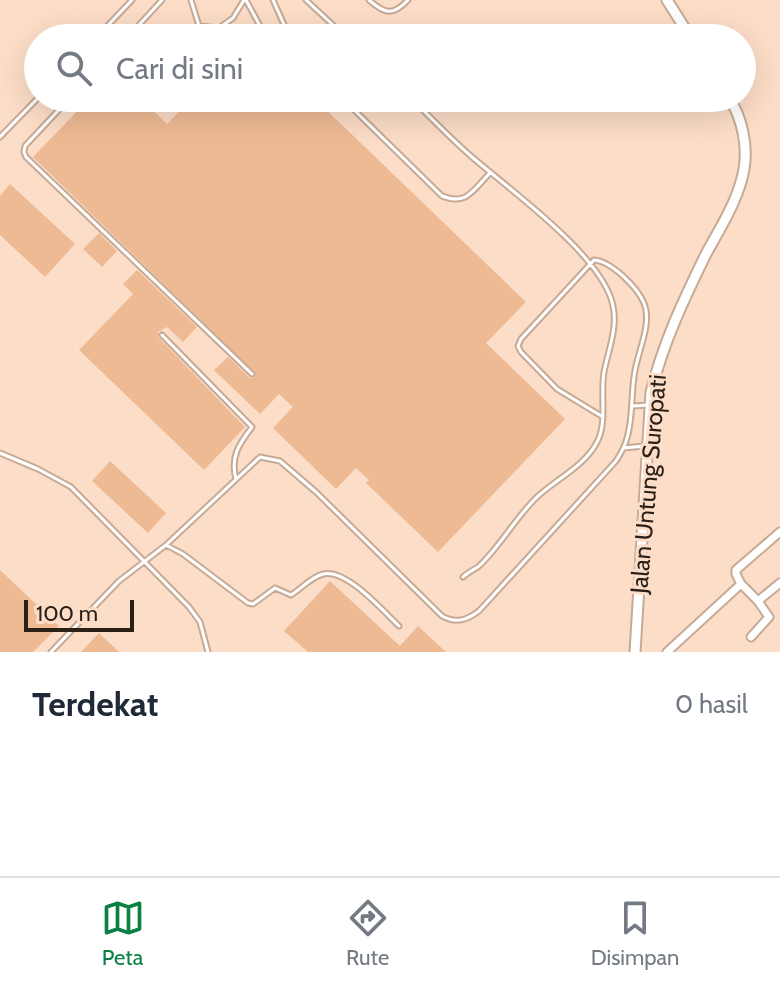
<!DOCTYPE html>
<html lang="id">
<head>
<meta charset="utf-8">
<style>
	:root { --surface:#fff; --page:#f2f2f3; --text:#1f2937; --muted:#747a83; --line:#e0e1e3; --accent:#0b8043 }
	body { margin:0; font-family:Cabin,sans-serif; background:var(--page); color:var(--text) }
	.scale { position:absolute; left:24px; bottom:20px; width:110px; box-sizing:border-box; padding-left:8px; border:4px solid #2b2018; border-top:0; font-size:22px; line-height:28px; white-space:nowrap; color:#2b2018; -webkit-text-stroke:6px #fcddc7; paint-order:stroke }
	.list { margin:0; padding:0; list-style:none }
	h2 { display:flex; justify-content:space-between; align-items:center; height:104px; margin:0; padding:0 32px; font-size:34px }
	h2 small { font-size:26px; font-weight:400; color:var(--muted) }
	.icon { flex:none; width:44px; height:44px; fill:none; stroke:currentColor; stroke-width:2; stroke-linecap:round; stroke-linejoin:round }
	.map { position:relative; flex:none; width:780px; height:652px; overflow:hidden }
	.search { position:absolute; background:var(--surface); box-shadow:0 8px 32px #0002; left:24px; right:24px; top:24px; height:88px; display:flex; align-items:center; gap:20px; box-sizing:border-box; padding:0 28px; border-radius:44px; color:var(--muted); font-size:30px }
	.sheet { height:224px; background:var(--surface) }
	nav { display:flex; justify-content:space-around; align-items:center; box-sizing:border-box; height:112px; border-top:2px solid var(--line); background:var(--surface); font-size:22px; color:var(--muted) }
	nav a { display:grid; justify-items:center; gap:4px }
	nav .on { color:var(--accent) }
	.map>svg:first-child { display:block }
	.building { fill:#eeba94 }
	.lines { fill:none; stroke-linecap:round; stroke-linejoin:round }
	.lane-casing { stroke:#c7aa95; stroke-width:7 }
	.street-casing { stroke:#c7aa95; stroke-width:11 }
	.secondary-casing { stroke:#c7aa95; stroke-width:13 }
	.lane { stroke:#fff; stroke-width:3 }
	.street { stroke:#fff; stroke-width:7 }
	.secondary { stroke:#fff; stroke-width:9 }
	.labels { text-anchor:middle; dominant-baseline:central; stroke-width:6; stroke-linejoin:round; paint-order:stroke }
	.street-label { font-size:24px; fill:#2b2018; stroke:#fcddc7 }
</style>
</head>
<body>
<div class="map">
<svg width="780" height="652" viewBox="0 0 780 652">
	<rect width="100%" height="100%" fill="#fcddc7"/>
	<!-- building -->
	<path class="building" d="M90,98H141L167,124L192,98H314L526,302L486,343L565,419L438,552L366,483L369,480L356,468L336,489L273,428L293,407L279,394L260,414L214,370L228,357L250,378H254L256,374L33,157Z
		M10,184L75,244L45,277L0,235V196Z
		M99,233L117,251L102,267L83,249Z
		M137,270L197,327L183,342L167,327L158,332V337L245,427L204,470L79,350L133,294L123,284Z
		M110,461L166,513L148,533L92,481Z
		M0,570L59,626L33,652H0Z
		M330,581L400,646L418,626L446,652H308L284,631Z
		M99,633L119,652H81Z"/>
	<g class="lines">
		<!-- lane casing -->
		<g class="lane-casing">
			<path id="lane" d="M191,0L199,26L219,28L233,18L244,0
				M246,0L260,26L254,38
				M273,0L290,38
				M306,0L347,38
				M369,0C385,14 393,16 408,0
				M219,28L231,38
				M96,38L132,0
				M127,38L162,0
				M170,38L199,26
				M70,98L25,146L24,152L26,157L252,374
				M342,98L442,196C467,206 473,190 490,173
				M411,98C431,118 451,139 472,157C510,190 604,257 613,306C618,328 608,351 604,372C600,395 608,424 596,444C584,466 555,480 537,497C515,518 500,547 478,567C473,570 467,573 463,577
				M0,137L38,98
				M162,335L252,427C239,444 230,457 236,479
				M633,406L649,405
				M624,448L644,446
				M0,453L38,469L71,487L189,607L200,622L208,652
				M166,545L260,457L280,461L316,492L442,616C456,624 467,620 479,611L616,461C621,453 625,447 627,438C633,418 631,397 634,377C636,354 653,325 644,303C637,287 611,261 594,260L521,339L518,346L521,352L557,389L603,417
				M51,652L119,581L166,545L183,554L248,603L253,604L275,588L291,595C301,589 311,577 323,574C346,568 383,611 399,626"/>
		</g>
		<!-- street casing -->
		<g class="street-casing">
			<path id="street" d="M741,584L758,601L780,583
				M751,637L769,617L758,601
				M667,652L741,584L736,574V570L780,532"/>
		</g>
		<!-- secondary casing -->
		<g class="secondary-casing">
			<path id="secondary" d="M667,0L691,38
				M635,652L651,392C663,343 684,299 706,254C720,228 739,199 744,169C748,146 742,117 729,98"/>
		</g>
		<!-- lane -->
		<use href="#lane" class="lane"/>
		<!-- street -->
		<use href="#street" class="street"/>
		<!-- secondary -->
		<use href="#secondary" class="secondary"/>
	</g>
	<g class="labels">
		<!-- street labels -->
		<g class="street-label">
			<text transform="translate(648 484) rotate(-85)">Jalan Untung Suropati</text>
		</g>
	</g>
</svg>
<div class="scale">100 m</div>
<div class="search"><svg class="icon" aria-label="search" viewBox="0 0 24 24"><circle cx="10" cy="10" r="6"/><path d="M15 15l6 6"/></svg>Cari di sini</div>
</div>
<section class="sheet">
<h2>Terdekat<small>0 hasil</small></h2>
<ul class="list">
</ul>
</section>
<nav>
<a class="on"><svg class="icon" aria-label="map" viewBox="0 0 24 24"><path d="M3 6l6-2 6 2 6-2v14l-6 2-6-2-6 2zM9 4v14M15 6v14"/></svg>Peta</a>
<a><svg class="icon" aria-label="directions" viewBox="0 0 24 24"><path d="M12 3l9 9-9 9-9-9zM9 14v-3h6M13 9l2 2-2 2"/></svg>Rute</a>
<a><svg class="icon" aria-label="saved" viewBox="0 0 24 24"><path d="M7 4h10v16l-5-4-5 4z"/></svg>Disimpan</a>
</nav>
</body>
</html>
